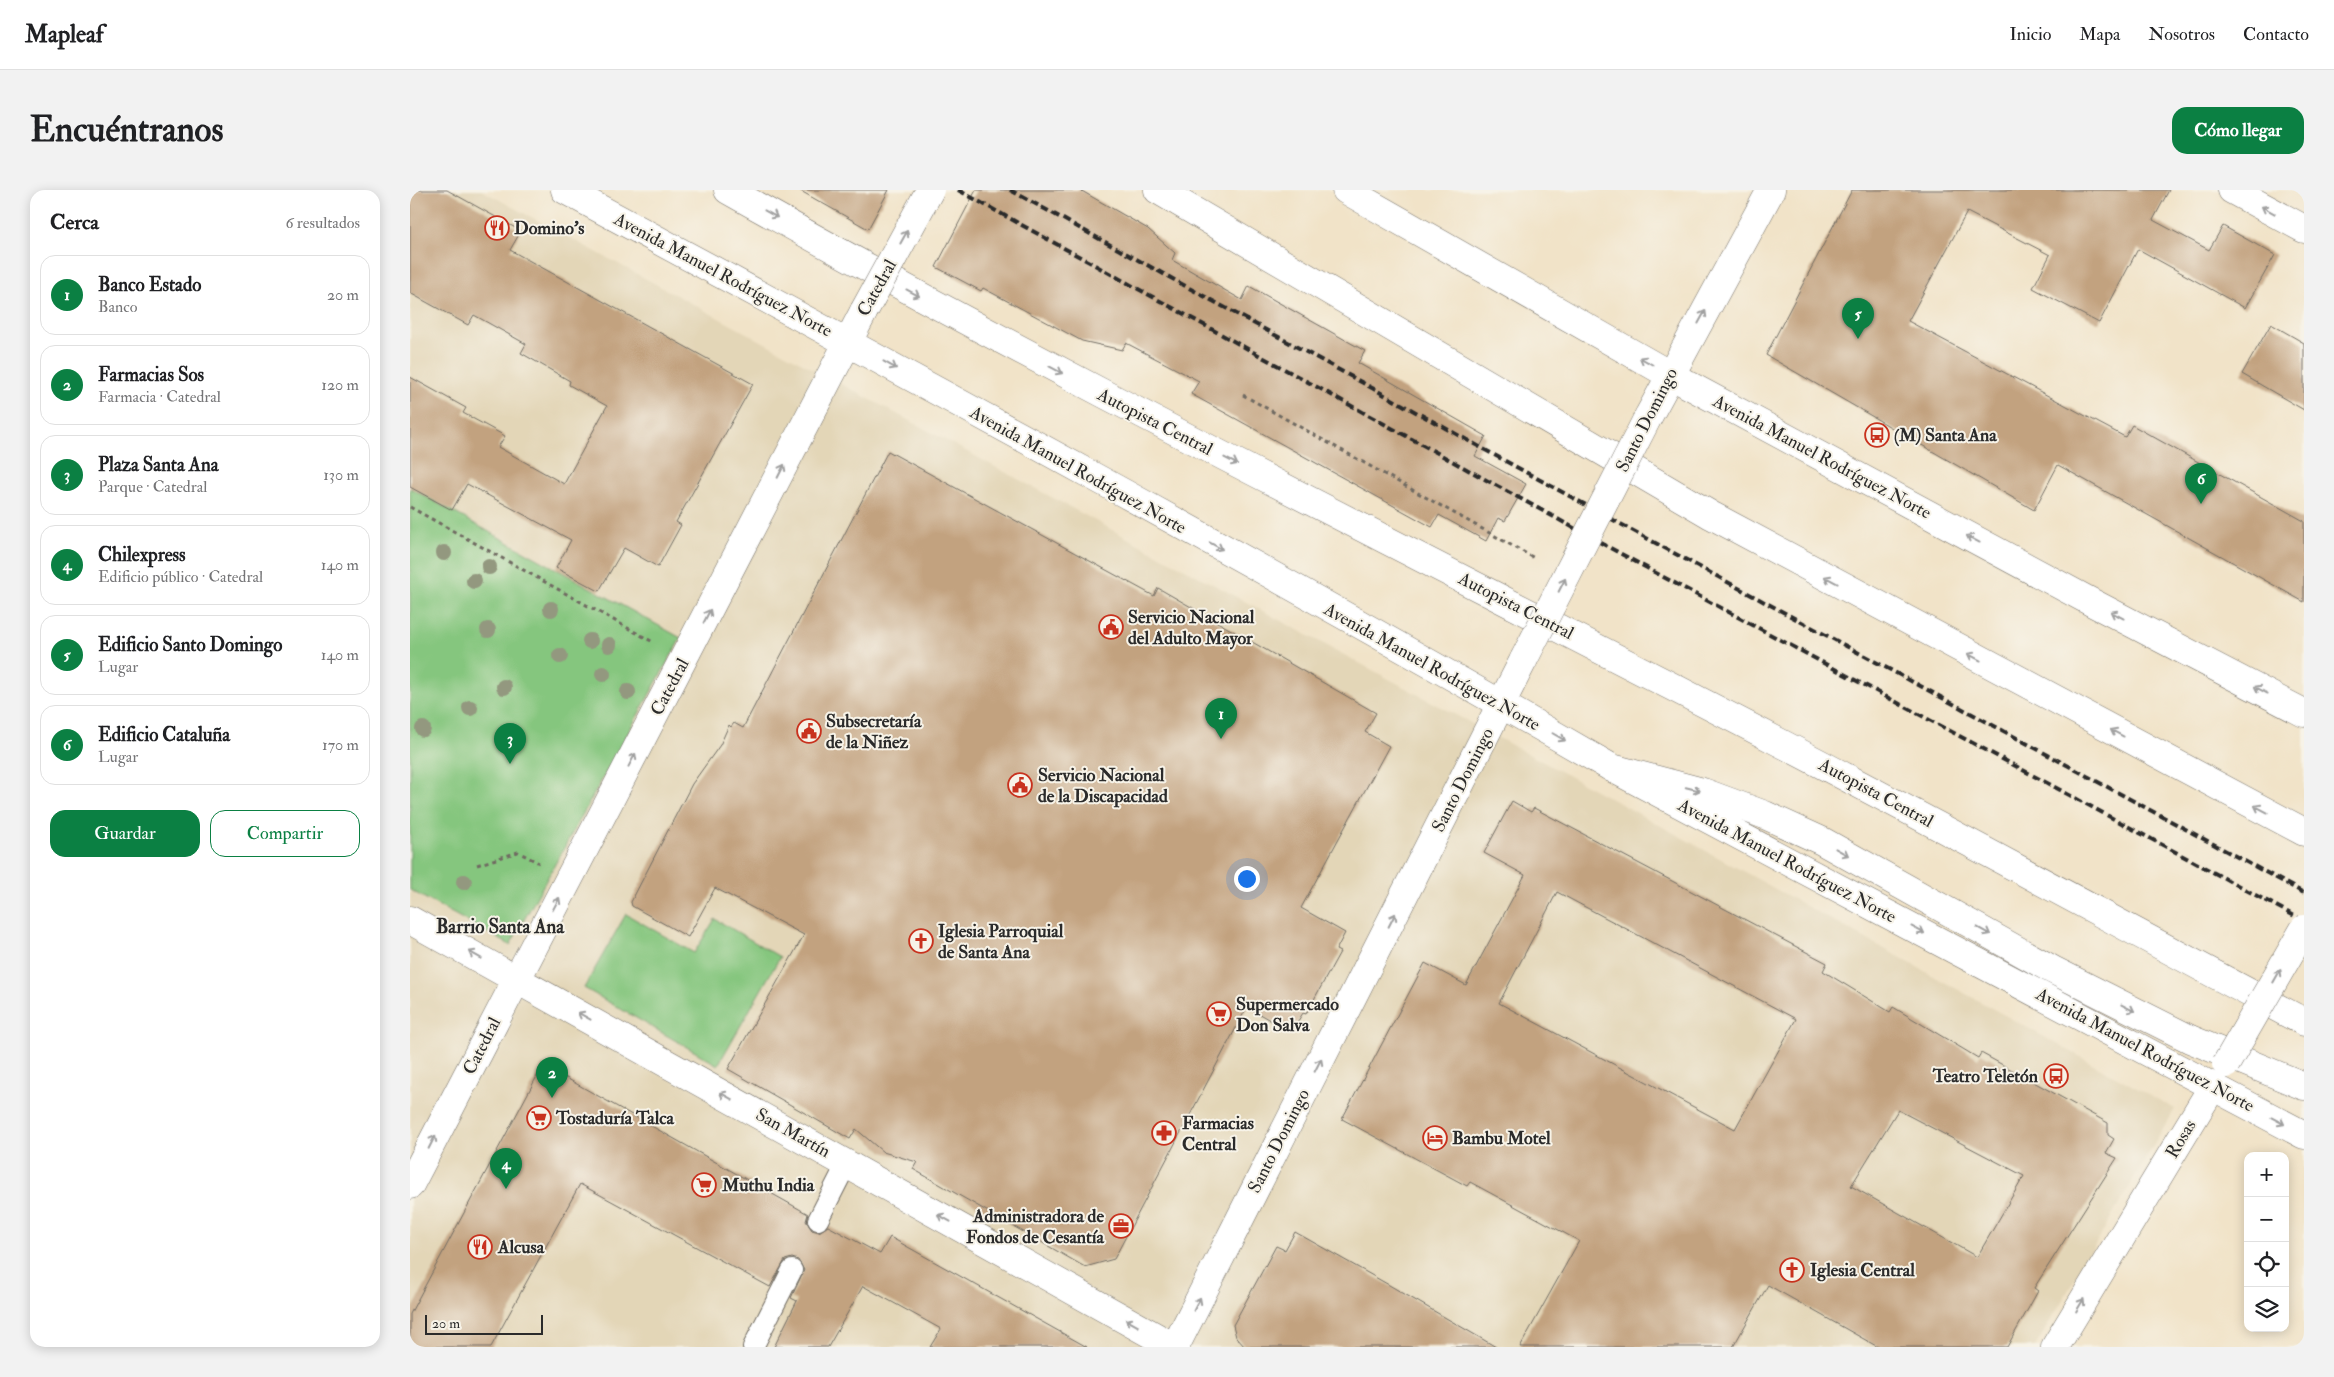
<!DOCTYPE html>
<html lang="es">
<head>
<meta charset="utf-8">
<style>
	:root { --surface:#fff; --page:#f2f2f2; --text:#202124; --muted:#757577; --line:#e0e0e0; --accent:#0b8043 }
	body { margin:0; font-family:"IM FELL Double Pica",serif; background:var(--page); color:var(--text) }
	.controls { position:absolute; right:15px; bottom:15px; display:grid; overflow:hidden; border-radius:10px; box-shadow:0 2px 12px #0003 }
	.controls button { width:45px; height:45px; display:grid; place-items:center; padding:0; border:0; border-bottom:1px solid var(--line); background:var(--surface); color:var(--text); font:25px sans-serif }
	.scale { position:absolute; left:15px; bottom:12px; width:118px; box-sizing:border-box; padding-left:5px; border:2px solid #2b2b2b; border-top:0; font-size:14px; line-height:18px; white-space:nowrap; color:#2b2b2b; -webkit-text-stroke:4px #f7f3e8; paint-order:stroke }
	.you { position:absolute; left:836px; top:688px; width:18px; height:18px; margin:-12px; border:4px solid #fff; border-radius:50%; background:#1a73e8; box-shadow:0 0 0 8px #1a73e833 }
	.badge { display:grid; place-items:center; width:32px; height:32px; border-radius:50%; background:var(--accent); color:#fff; font-size:16px; font-weight:700 }
	.pin { position:absolute; translate:-50% -41px; filter:drop-shadow(0 1px 2px #0008) }
	.pin::after { content:''; position:absolute; top:26px; width:18px; height:15px; background:inherit; clip-path:polygon(0 0,100% 0,50% 100%) }
	.list { margin:0; padding:0; list-style:none }
	h2 { display:flex; justify-content:space-between; align-items:center; height:65px; margin:0; padding:0 20px; font-size:21px }
	h2 small { font-size:16px; font-weight:400; color:var(--muted) }
	.list li { display:grid; grid-template-columns:32px 1fr auto; gap:15px; align-items:center; box-sizing:border-box; height:80px; margin:0 10px 10px; padding:0 10px; border:1px solid var(--line); border-radius:15px }
	.list b { display:block; font-size:19px; white-space:nowrap }
	.list p { margin:0; font-size:16px; white-space:nowrap; color:var(--muted) }
	.list em { font-size:16px; font-style:normal; color:var(--muted) }
	.actions { display:flex; gap:10px; padding:15px 20px }
	.actions a { flex:1; padding:11px 0; border:1px solid var(--accent); border-radius:15px; text-align:center; font-size:18px; color:var(--accent) }
	.actions .main { background:var(--accent); color:#fff }
	.icon { flex:none; width:28px; height:28px; fill:none; stroke:currentColor; stroke-width:2; stroke-linecap:round; stroke-linejoin:round }
	.map { position:relative; flex:none; width:1894px; height:1157px; overflow:hidden; border-radius:15px }
	header { display:flex; align-items:center; gap:30px; box-sizing:border-box; height:70px; padding:0 25px; background:var(--surface); border-bottom:1px solid var(--line) }
	header strong { font-size:24px }
	nav { display:flex; gap:28px; margin-inline-start:auto; font-size:18px }
	.intro { display:flex; align-items:center; justify-content:space-between; box-sizing:border-box; height:120px; padding:0 30px }
	h1 { margin:0; font-size:35px }
	.button { padding:12px 22px; border-radius:15px; background:var(--accent); color:#fff; font-size:18px; font-weight:700 }
	main { display:flex; gap:30px; padding:0 30px }
	aside { flex:1; background:var(--surface); border-radius:15px; box-shadow:0 2px 12px #0003 }
	.map>svg:first-child { display:block }
	.built { fill:#e3d6b7 }
	.green { fill:#85c67e; stroke:#587854 }
	.building { fill:#c2a27f; fill-rule:evenodd }
	.lines { fill:none; stroke-linecap:round; stroke-linejoin:round }
	.lane-casing { stroke:#706b62; stroke-width:22 }
	.street-casing { stroke:#706b62; stroke-width:29 }
	.secondary-casing { stroke:#706b62; stroke-width:29 }
	.primary-casing { stroke:#706b62; stroke-width:29 }
	.highway-casing { stroke:#706b62; stroke-width:29 }
	.path { stroke:#706b62; stroke-width:3; stroke-dasharray:4 4; stroke-linecap:butt }
	.lane { stroke:#fff; stroke-width:20 }
	.street { stroke:#fff; stroke-width:28 }
	.secondary { stroke:#fff; stroke-width:28 }
	.primary { stroke:#fff; stroke-width:28 }
	.highway { stroke:#fff; stroke-width:28 }
	.rail { stroke:#2b2b2b; stroke-width:4; stroke-dasharray:8 4; stroke-linecap:butt }
	.secondary-bridge-casing { stroke:#706b62; stroke-width:29; stroke-linecap:butt }
	.secondary-bridge { stroke:#fff; stroke-width:28 }
	.tree { fill:#93987f }
	.oneway { stroke:#a0a0a0 }
	.labels { text-anchor:middle; dominant-baseline:central; stroke-width:4; stroke-linejoin:round; paint-order:stroke }
	.poi-label { font-size:18px; font-weight:bold; fill:#2b2b2b; stroke:#f7f3e8; text-anchor:start }
	.street-label { font-size:18px; fill:#2b2b2b; stroke:#f7f3e8 }
	.neighbourhood-label { font-size:19px; font-weight:bold; fill:#2b2b2b; stroke:#f7f3e8 }
</style>
</head>
<body>
<header>
<strong>Mapleaf</strong>
<nav><a>Inicio</a><a>Mapa</a><a>Nosotros</a><a>Contacto</a></nav>
</header>
<div class="intro"><h1>Encuéntranos</h1><a class="button">Cómo llegar</a></div>
<main>
<aside>
<h2>Cerca<small>6 resultados</small></h2>
<ul class="list">
<li><span class="badge">1</span><div><b>Banco Estado</b><p>Banco</p></div><em>20 m</em></li>
<li><span class="badge">2</span><div><b>Farmacias Sos</b><p>Farmacia · Catedral</p></div><em>120 m</em></li>
<li><span class="badge">3</span><div><b>Plaza Santa Ana</b><p>Parque · Catedral</p></div><em>130 m</em></li>
<li><span class="badge">4</span><div><b>Chilexpress</b><p>Edificio público · Catedral</p></div><em>140 m</em></li>
<li><span class="badge">5</span><div><b>Edificio Santo Domingo</b><p>Lugar</p></div><em>140 m</em></li>
<li><span class="badge">6</span><div><b>Edificio Cataluña</b><p>Lugar</p></div><em>170 m</em></li>
</ul>
<div class="actions"><a class="main">Guardar</a><a>Compartir</a></div>
</aside>
<div class="map">
<svg width="1894" height="1157" viewBox="0 0 1894 1157">
	<rect width="100%" height="100%" fill="#f7f3e8"/>
	<filter id="ink" filterUnits="userSpaceOnUse"><feTurbulence type="fractalNoise" baseFrequency=".02" numOctaves="2"/><feDisplacementMap in="SourceGraphic" scale="10" xChannelSelector="R" yChannelSelector="G"/><feConvolveMatrix kernelMatrix="1 2 1 2 8 2 1 2 1" color-interpolation-filters="sRGB"/></filter>
	<filter id="wash" filterUnits="userSpaceOnUse"><feTurbulence type="fractalNoise" baseFrequency=".0096" numOctaves="4" result="noise"/><feDisplacementMap in="SourceGraphic" scale="20" xChannelSelector="R" yChannelSelector="G"/><feGaussianBlur stdDeviation="1.12" result="paint"/><feColorMatrix in="noise" values="0 0 0 0 0 0 0 0 0 0 0 0 0 0 0 0 0 1.4 0 .05"/><feComposite in="paint" operator="in"/></filter>
	<g filter="url(#wash)">
		<rect width="100%" height="100%" fill="#f1e3c8"/>
		<!-- built -->
		<path class="built" d="M0,0H71L1211,614L1765,919L1625,1157H0Z"/>
		<!-- green -->
		<path class="green" d="M0,298L271,448L100,755L0,700Z
			M216,724L284,763L305,729L370,767L308,875L174,798Z"/>
		<g id="blocks">
			<!-- building -->
			<path class="building" d="M0,0H37L111,41L100,60L343,194L266,332L271,335L248,377L214,358L189,401L146,378L161,350L57,294L42,320L0,297V187L56,218L53,223L95,246L88,257L154,294L197,216L159,195L160,191L111,163L116,154L64,125L58,135L0,103Z
				M389,0H479L458,39Z
				M566,0H670L738,39L765,63L762,70L832,110L839,96L955,161L948,173L1076,246L1065,266L1116,294L1095,331L1088,328L1076,351L1029,325L1022,337L781,204L789,191L716,153L712,160L672,151L573,98L571,101L526,77Z
				M1442,0H1759L1743,30L1799,60L1813,36L1865,65L1835,118L1728,59L1689,133L1623,98L1640,65L1557,22L1498,131L1715,247L1722,235L1894,331V412L1648,275L1624,320L1356,165Z
				M1861,134L1894,153V220L1832,184Z
				M478,261L744,406L748,398L966,523L955,542L979,556L891,718L935,743L926,760L930,762L896,824L893,823L881,842L837,817L704,1069L675,1077L503,979L507,972L473,962L446,939L440,949L318,879L394,745L305,698L278,747L222,716L221,712L282,594L310,555L319,535L321,537L324,533L333,538Z
				M1102,611L1121,622L1124,618L1417,773L1413,781L1480,822L1483,817L1568,868L1571,863L1698,933V945L1704,949L1696,963L1707,968L1624,1098L1628,1101L1597,1157H1468L1358,1095L1323,1157H1110L1169,1051L1060,992L1057,996L932,929L1015,773L1056,795L1115,685L1074,663ZM1147,702L1386,829L1325,939L1089,813ZM1488,920L1614,986L1567,1067L1441,996Z
				M133,875L398,1024L396,1031L402,1040L409,1042L418,1036L470,1064L480,1047L677,1157H520L531,1139L453,1096L418,1157H364L387,1111L381,1108L394,1080L388,1070L382,1068L375,1070L360,1097L170,994L81,1157H0V1124Z
				M885,1042L979,1095L1086,1157H835L826,1147L823,1135L866,1056L875,1060Z"/>
		</g>
	</g>
	<g filter="url(#ink)">
		<use href="#blocks" fill-opacity="0" stroke="#706b62" stroke-width="1"/>
		<g class="lines">
			<!-- lane casing -->
			<g class="lane-casing">
				<path id="lane" d="M408,1030L437,973
					M343,1157L382,1080"/>
			</g>
			<!-- street casing -->
			<g class="street-casing">
				<path id="street" d="M1822,0L1894,39
					M765,1157L1091,514
					M1645,1157L1803,896"/>
			</g>
			<!-- secondary casing -->
			<g class="secondary-casing">
				<path id="secondary" d="M1238,227L1361,0
					M1091,514L1114,469
					M0,730L764,1157
					M0,995L454,121"/>
			</g>
			<!-- primary casing -->
			<g class="primary-casing">
				<path id="primary" d="M155,0C506,189 857,378 1202,578L1894,945
					M936,0L1260,185L1683,413L1894,523"/>
			</g>
			<!-- highway casing -->
			<g class="highway-casing">
				<path id="highway" d="M318,0C662,194 1015,368 1365,550C1542,642 1717,738 1894,832
					M748,0L1301,325L1894,642
					M1202,578L1293,602L1355,625L1412,651L1643,780L1780,849L1894,896"/>
			</g>
			<!-- path -->
			<path class="path" d="M833,205L1126,369
				M0,317L243,452
				M67,675L108,662L129,673"/>
			<!-- lane -->
			<use href="#lane" class="lane"/>
			<!-- street -->
			<use href="#street" class="street"/>
			<!-- secondary -->
			<use href="#secondary" class="secondary"/>
			<!-- primary -->
			<use href="#primary" class="primary"/>
			<!-- highway -->
			<use href="#highway" class="highway"/>
			<!-- rail -->
			<path class="rail" d="M548,0L1246,383L1894,731
				M600,0L1260,361L1894,703"/>
			<!-- secondary-bridge casing -->
			<g class="secondary-bridge-casing">
				<path id="secondary-bridge" d="M454,121L520,0
					M1114,469L1238,227
					M1816,874L1894,739"/>
			</g>
			<!-- secondary-bridge -->
			<use href="#secondary-bridge" class="secondary-bridge"/>
		</g>
		<!-- trees -->
		<g class="tree">
			<circle cx="34" cy="363" r="8"/>
			<circle cx="79" cy="377" r="8"/>
			<circle cx="64" cy="391" r="8"/>
			<circle cx="141" cy="419" r="8"/>
			<circle cx="78" cy="440" r="8"/>
			<circle cx="180" cy="451" r="8"/>
			<circle cx="199" cy="455" r="8"/>
			<circle cx="150" cy="466" r="8"/>
			<circle cx="193" cy="484" r="8"/>
			<circle cx="94" cy="497" r="8"/>
			<circle cx="218" cy="502" r="8"/>
			<circle cx="60" cy="518" r="8"/>
			<circle cx="13" cy="539" r="8"/>
			<circle cx="54" cy="692" r="8"/>
		</g>
		<!-- one-way arrows -->
		<defs><path id="oneway-shaft" d="M-6 0H5M1.5-3L5.5 0L1.5 3" fill="none" stroke-width="1.6" stroke-linecap="round" stroke-linejoin="round" transform="scale(1.25)"/></defs>
		<g class="oneway">
			<use href="#oneway-shaft" transform="translate(1858 20) rotate(-151)"/>
			<use href="#oneway-shaft" transform="translate(361 24) rotate(29)"/>
			<use href="#oneway-shaft" transform="translate(494 47) rotate(-61)"/>
			<use href="#oneway-shaft" transform="translate(503 103) rotate(28)"/>
			<use href="#oneway-shaft" transform="translate(1292 127) rotate(-61)"/>
			<use href="#oneway-shaft" transform="translate(1236 171) rotate(-150)"/>
			<use href="#oneway-shaft" transform="translate(480 175) rotate(29)"/>
			<use href="#oneway-shaft" transform="translate(646 180) rotate(28)"/>
			<use href="#oneway-shaft" transform="translate(821 271) rotate(27)"/>
			<use href="#oneway-shaft" transform="translate(371 281) rotate(-63)"/>
			<use href="#oneway-shaft" transform="translate(1563 349) rotate(-152)"/>
			<use href="#oneway-shaft" transform="translate(806 356) rotate(29)"/>
			<use href="#oneway-shaft" transform="translate(1421 390) rotate(-152)"/>
			<use href="#oneway-shaft" transform="translate(1152 395) rotate(-63)"/>
			<use href="#oneway-shaft" transform="translate(1707 425) rotate(-152)"/>
			<use href="#oneway-shaft" transform="translate(297 426) rotate(-63)"/>
			<use href="#oneway-shaft" transform="translate(1564 467) rotate(-152)"/>
			<use href="#oneway-shaft" transform="translate(1851 500) rotate(-152)"/>
			<use href="#oneway-shaft" transform="translate(1707 543) rotate(-152)"/>
			<use href="#oneway-shaft" transform="translate(1149 547) rotate(30)"/>
			<use href="#oneway-shaft" transform="translate(222 570) rotate(-62)"/>
			<use href="#oneway-shaft" transform="translate(1283 599) rotate(14)"/>
			<use href="#oneway-shaft" transform="translate(1851 619) rotate(-152)"/>
			<use href="#oneway-shaft" transform="translate(1432 662) rotate(29)"/>
			<use href="#oneway-shaft" transform="translate(146 714) rotate(-62)"/>
			<use href="#oneway-shaft" transform="translate(982 730) rotate(-63)"/>
			<use href="#oneway-shaft" transform="translate(1508 740) rotate(28)"/>
			<use href="#oneway-shaft" transform="translate(1574 741) rotate(29)"/>
			<use href="#oneway-shaft" transform="translate(65 765) rotate(-151)"/>
			<use href="#oneway-shaft" transform="translate(1867 786) rotate(-60)"/>
			<use href="#oneway-shaft" transform="translate(1718 818) rotate(27)"/>
			<use href="#oneway-shaft" transform="translate(174 826) rotate(-151)"/>
			<use href="#oneway-shaft" transform="translate(908 875) rotate(-63)"/>
			<use href="#oneway-shaft" transform="translate(316 906) rotate(-151)"/>
			<use href="#oneway-shaft" transform="translate(1868 931) rotate(28)"/>
			<use href="#oneway-shaft" transform="translate(22 952) rotate(-63)"/>
			<use href="#oneway-shaft" transform="translate(534 1028) rotate(-151)"/>
			<use href="#oneway-shaft" transform="translate(787 1114) rotate(-63)"/>
			<use href="#oneway-shaft" transform="translate(1670 1115) rotate(-59)"/>
			<use href="#oneway-shaft" transform="translate(722 1133) rotate(-151)"/>
		</g>
	</g>
	<!-- icons -->
	<defs>
		<g id="restaurant-ring" transform="scale(1.25)"><circle r="9.5" fill="#f7f3e8" stroke="#c8321e" stroke-width="1.5"/><path d="M-5-6h1v4h1v-4h1v4h1v-4h1v5L-1.5 .5V6h-2V.5L-5-1ZM5-6V6H3V1.5H1.5Q1.5-4 5-6Z" fill="#c8321e"/></g>
		<g id="bus-ring" transform="scale(1.25)"><circle r="9.5" fill="#f7f3e8" stroke="#c8321e" stroke-width="1.5"/><path d="M-5-6H5V4H4V6H2V4H-2V6H-4V4H-5ZM-3.5-4V0h7V-4ZM-3.5 1.2v1.5H-2V1.2ZM2 1.2v1.5H3.5V1.2Z" fill="#c8321e"/></g>
		<g id="civic-ring" transform="scale(1.25)"><circle r="9.5" fill="#f7f3e8" stroke="#c8321e" stroke-width="1.5"/><path d="M-.6-6.5H3V-4.5H.6V-3L4-1V1h2V6H-6V1h2V-1L-.6-3ZM-1.2 2.5V6h2.4V2.5Z" fill="#c8321e"/></g>
		<g id="church-ring" transform="scale(1.25)"><circle r="9.5" fill="#f7f3e8" stroke="#c8321e" stroke-width="1.5"/><path d="M-1.2-6h2.4v3.5h3.3v2.4h-3.3V6h-2.4V-.1h-3.3v-2.4h3.3Z" fill="#c8321e"/></g>
		<g id="supermarket-ring" transform="scale(1.25)"><circle r="9.5" fill="#f7f3e8" stroke="#c8321e" stroke-width="1.5"/><path d="M-6-5.5h2.5l.6 2H6L4.5 2H-2.5L-4.4-4H-6ZM-1.5 3.2a1.3 1.3 0 1 0 .1 0ZM3 3.2a1.3 1.3 0 1 0 .1 0Z" fill="#c8321e"/></g>
		<g id="pharmacy-ring" transform="scale(1.25)"><circle r="9.5" fill="#f7f3e8" stroke="#c8321e" stroke-width="1.5"/><path d="M-2-6h4v4h4v4h-4v4h-4v-4h-4v-4h4Z" fill="#c8321e"/></g>
		<g id="hotel-ring" transform="scale(1.25)"><circle r="9.5" fill="#f7f3e8" stroke="#c8321e" stroke-width="1.5"/><path d="M-6-4.5h1.5V1H6V5H4.5V3h-9V5H-6ZM-4 0a1.8 1.8 0 1 1 3.6 0ZM.5 0V-2.5h3Q6-2.5 6 0Z" fill="#c8321e"/></g>
		<g id="office-ring" transform="scale(1.25)"><circle r="9.5" fill="#f7f3e8" stroke="#c8321e" stroke-width="1.5"/><path d="M-6-3h4V-5.5h4V-3h4V5H-6ZM-1-4.5V-3h2v-1.5ZM-6 0V1H6V0Z" fill="#c8321e"/></g>
	</defs>
	<g fill-rule="evenodd">
		<use href="#restaurant-ring" x="87" y="38"/>
		<use href="#bus-ring" x="1467" y="245"/>
		<use href="#civic-ring" x="701" y="437"/>
		<use href="#civic-ring" x="399" y="541"/>
		<use href="#civic-ring" x="610" y="595"/>
		<use href="#church-ring" x="511" y="751"/>
		<use href="#supermarket-ring" x="809" y="824"/>
		<use href="#bus-ring" x="1646" y="886"/>
		<use href="#supermarket-ring" x="129" y="928"/>
		<use href="#pharmacy-ring" x="754" y="943"/>
		<use href="#hotel-ring" x="1025" y="948"/>
		<use href="#supermarket-ring" x="294" y="995"/>
		<use href="#office-ring" x="711" y="1036"/>
		<use href="#restaurant-ring" x="70" y="1057"/>
		<use href="#church-ring" x="1382" y="1080"/>
	</g>
	<g class="labels">
		<!-- poi labels -->
		<g class="poi-label">
			<text x="104" y="38">Domino's</text>
			<text x="1484" y="245">(M) Santa Ana</text>
			<text x="718" y="427">Servicio Nacional<tspan x="718" dy="21">del Adulto Mayor</tspan></text>
			<text x="416" y="531">Subsecretaría<tspan x="416" dy="21">de la Niñez</tspan></text>
			<text x="628" y="585">Servicio Nacional<tspan x="628" dy="21">de la Discapacidad</tspan></text>
			<text x="528" y="741">Iglesia Parroquial<tspan x="528" dy="21">de Santa Ana</tspan></text>
			<text x="826" y="814">Supermercado<tspan x="826" dy="21">Don Salva</tspan></text>
			<text x="1628" y="886" text-anchor="end">Teatro Teletón</text>
			<text x="146" y="928">Tostaduría Talca</text>
			<text x="772" y="933">Farmacias<tspan x="772" dy="21">Central</tspan></text>
			<text x="1042" y="948">Bambu Motel</text>
			<text x="312" y="995">Muthu India</text>
			<text x="694" y="1026" text-anchor="end">Administradora de<tspan x="694" dy="21">Fondos de Cesantía</tspan></text>
			<text x="88" y="1057">Alcusa</text>
			<text x="1400" y="1080">Iglesia Central</text>
		</g>
		<!-- street labels -->
		<g class="street-label">
			<text transform="translate(313 85) rotate(28)">Avenida Manuel Rodríguez Norte</text>
			<text transform="translate(467 98) rotate(-61)">Catedral</text>
			<text transform="translate(1237 230) rotate(-63)">Santo Domingo</text>
			<text transform="translate(745 232) rotate(27)">Autopista Central</text>
			<text transform="translate(1412 267) rotate(28)">Avenida Manuel Rodríguez Norte</text>
			<text transform="translate(668 280) rotate(29)">Avenida Manuel Rodríguez Norte</text>
			<text transform="translate(1106 416) rotate(27)">Autopista Central</text>
			<text transform="translate(1022 477) rotate(29)">Avenida Manuel Rodríguez Norte</text>
			<text transform="translate(260 497) rotate(-62)">Catedral</text>
			<text transform="translate(1053 590) rotate(-63)">Santo Domingo</text>
			<text transform="translate(1466 603) rotate(28)">Autopista Central</text>
			<text transform="translate(1377 671) rotate(28)">Avenida Manuel Rodríguez Norte</text>
			<text transform="translate(72 856) rotate(-63)">Catedral</text>
			<text transform="translate(1735 860) rotate(28)">Avenida Manuel Rodríguez Norte</text>
			<text transform="translate(383 943) rotate(29)">San Martín</text>
			<text transform="translate(1771 949) rotate(-59)">Rosas</text>
			<text transform="translate(869 951) rotate(-63)">Santo Domingo</text>
		</g>
		<!-- neighbourhood labels -->
		<g class="neighbourhood-label">
			<text x="90" y="737">Barrio Santa Ana</text>
		</g>
	</g>
</svg>
<div class="controls">
<button>+</button>
<button>−</button>
<button><svg class="icon" aria-label="locate" viewBox="0 0 24 24"><circle cx="12" cy="12" r="6"/><path d="M12 2v4M12 18v4M2 12h4M18 12h4"/></svg></button>
<button><svg class="icon" aria-label="layers" viewBox="0 0 24 24"><path d="M12 4l9 5-9 5-9-5zM3 14l9 5 9-5"/></svg></button>
</div>
<div class="scale">20 m</div>
<div class="you"></div>
<div class="pin badge" style="left:811px;top:549px">1</div>
<div class="pin badge" style="left:142px;top:908px">2</div>
<div class="pin badge" style="left:100px;top:574px">3</div>
<div class="pin badge" style="left:96px;top:999px">4</div>
<div class="pin badge" style="left:1448px;top:149px">5</div>
<div class="pin badge" style="left:1791px;top:314px">6</div>
</div>
</main>
</body>
</html>
